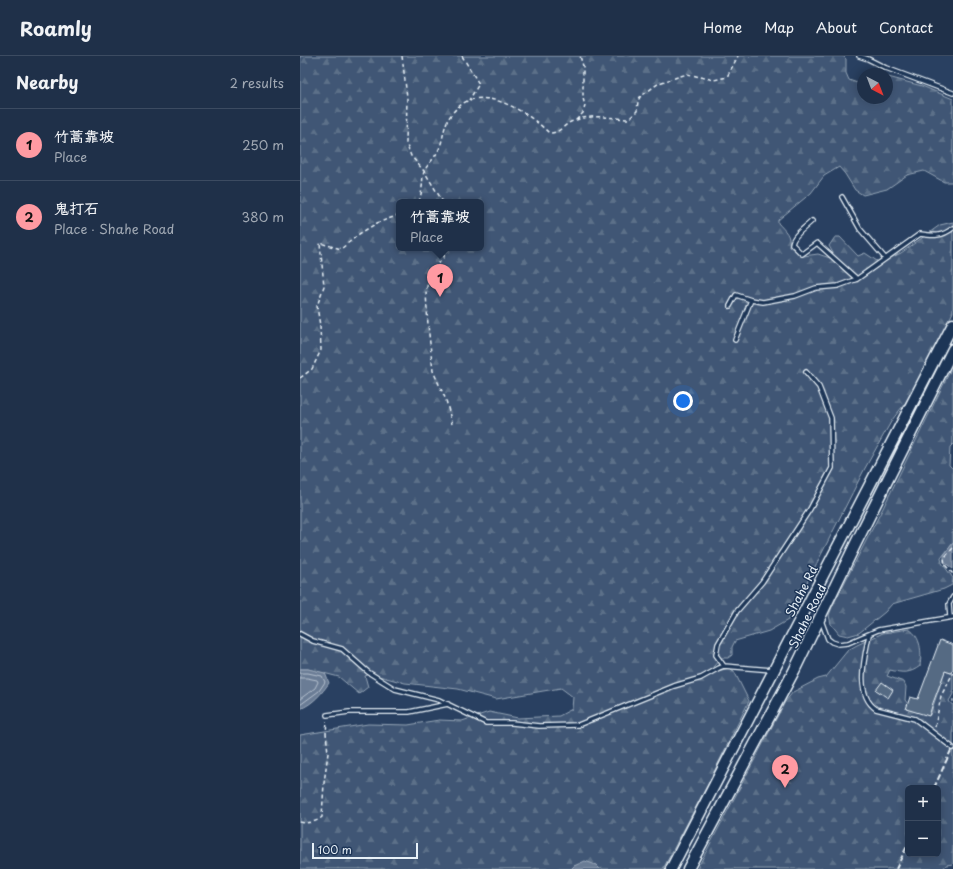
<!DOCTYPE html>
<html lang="en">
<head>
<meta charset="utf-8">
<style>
	:root { --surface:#1f3049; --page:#273850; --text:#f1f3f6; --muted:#a1a9b4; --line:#3c4b61; --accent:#ff9aa2 }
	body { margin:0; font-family:"Playpen Sans","LXGW WenKai TC",sans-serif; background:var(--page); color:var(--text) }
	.controls { position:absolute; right:12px; bottom:12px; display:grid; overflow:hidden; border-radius:6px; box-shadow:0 2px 10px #0003 }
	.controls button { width:36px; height:36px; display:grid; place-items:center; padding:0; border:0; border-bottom:1px solid var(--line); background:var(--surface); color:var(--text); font:20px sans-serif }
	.compass { position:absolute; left:557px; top:12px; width:36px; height:36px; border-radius:50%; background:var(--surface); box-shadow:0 2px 10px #0003; rotate:138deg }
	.scale { position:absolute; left:12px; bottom:10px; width:106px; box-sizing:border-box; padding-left:4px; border:2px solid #e8f1f8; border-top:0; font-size:11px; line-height:14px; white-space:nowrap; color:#e8f1f8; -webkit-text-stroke:3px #1d3557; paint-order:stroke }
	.you { position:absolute; left:383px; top:345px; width:14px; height:14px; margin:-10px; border:3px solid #fff; border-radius:50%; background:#1a73e8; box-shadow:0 0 0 6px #1a73e833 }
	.badge { display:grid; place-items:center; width:26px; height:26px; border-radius:50%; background:var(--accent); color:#111; font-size:13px; font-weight:700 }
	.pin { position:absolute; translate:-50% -33px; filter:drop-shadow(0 1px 2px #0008) }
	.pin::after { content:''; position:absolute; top:21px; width:14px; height:12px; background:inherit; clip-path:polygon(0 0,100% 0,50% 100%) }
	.popup { position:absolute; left:96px; top:143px; width:88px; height:52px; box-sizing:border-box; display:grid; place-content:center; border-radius:6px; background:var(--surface); filter:drop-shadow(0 1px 3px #0005); font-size:13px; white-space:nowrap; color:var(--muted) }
	.popup b { font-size:15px; color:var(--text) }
	.popup::after { content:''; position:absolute; left:50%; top:100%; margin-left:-8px; border:8px solid transparent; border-top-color:var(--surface) }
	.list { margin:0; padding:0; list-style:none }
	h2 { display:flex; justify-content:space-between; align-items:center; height:52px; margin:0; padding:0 16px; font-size:17px }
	h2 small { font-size:13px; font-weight:400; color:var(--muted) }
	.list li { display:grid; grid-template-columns:26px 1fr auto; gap:12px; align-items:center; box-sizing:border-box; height:72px; padding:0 16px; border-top:1px solid var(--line) }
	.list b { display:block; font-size:15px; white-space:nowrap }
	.list p { margin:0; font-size:13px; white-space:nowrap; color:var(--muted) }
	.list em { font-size:13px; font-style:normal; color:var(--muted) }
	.map { position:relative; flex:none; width:653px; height:813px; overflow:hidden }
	header { display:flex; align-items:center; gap:24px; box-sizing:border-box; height:56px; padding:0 20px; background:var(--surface); border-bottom:1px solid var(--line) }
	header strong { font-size:19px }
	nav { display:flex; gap:22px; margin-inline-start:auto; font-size:14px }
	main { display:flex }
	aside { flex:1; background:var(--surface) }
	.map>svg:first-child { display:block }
	.forest { fill:url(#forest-firs); stroke:#94a4b6; fill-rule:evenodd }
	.water { fill:#6b7c95; stroke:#9dabbd }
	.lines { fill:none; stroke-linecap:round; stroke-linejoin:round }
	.shore { stroke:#b6c2d0; stroke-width:1 }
	.stream { stroke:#9dabbd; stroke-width:2 }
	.building { fill:#556a83; stroke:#e8f1f8 }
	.lane-casing { stroke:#e8f1f8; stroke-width:6 }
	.primary-casing { stroke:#e8f1f8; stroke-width:13 }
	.path { stroke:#e8f1f8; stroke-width:1.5; stroke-dasharray:4 3; stroke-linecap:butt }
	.lane { stroke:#1d3557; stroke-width:3.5 }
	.primary { stroke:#1d3557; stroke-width:10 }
	.rail { stroke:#e8f1f8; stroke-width:2; stroke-dasharray:6 3; stroke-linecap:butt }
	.labels { text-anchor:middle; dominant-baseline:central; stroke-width:3; stroke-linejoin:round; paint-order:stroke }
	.street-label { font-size:12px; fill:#e8f1f8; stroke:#1d3557 }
</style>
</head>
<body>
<header>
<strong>Roamly</strong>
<nav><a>Home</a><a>Map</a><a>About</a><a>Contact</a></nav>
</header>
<main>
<aside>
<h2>Nearby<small>2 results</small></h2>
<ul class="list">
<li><span class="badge">1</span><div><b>竹蒿靠坡</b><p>Place</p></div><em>250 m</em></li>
<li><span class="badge">2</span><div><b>鬼打石</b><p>Place · Shahe Road</p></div><em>380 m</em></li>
</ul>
</aside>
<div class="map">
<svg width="653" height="813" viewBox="0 0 653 813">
	<defs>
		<pattern id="forest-firs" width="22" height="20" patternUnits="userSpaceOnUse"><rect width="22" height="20" fill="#415774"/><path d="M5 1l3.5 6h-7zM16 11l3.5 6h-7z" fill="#5c7089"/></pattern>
	</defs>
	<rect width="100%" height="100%" fill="#294061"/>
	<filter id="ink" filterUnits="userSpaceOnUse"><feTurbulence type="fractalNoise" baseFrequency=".025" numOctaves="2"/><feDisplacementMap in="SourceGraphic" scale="8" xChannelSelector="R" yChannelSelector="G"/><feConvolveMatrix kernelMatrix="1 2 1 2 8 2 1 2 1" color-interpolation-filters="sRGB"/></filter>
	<g filter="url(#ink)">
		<!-- forest -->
		<path class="forest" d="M0,0H543L546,3V17L549,24L563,29V42H587L588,21L622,30L653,43V126H644L624,115L607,119L587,133L563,139L555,134L545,118L539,111L524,120L511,137L478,164V167C485,175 491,179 489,190L498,197L504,200L518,198L530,202L533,197L529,190L535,181H540L558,200L565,197L580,207L601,197L640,169L653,166V256L629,304L606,346L592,364L564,414L488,564L469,575L435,585L432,591V599L428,602H421L413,611L412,614L415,616L429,612L434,615L449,645L408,728L363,813H300L296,809L274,810L271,813H0V679L68,668L108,669L139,664L162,665L189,656L218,662L259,660L272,653L273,641L261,632L196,643L158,633L105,627L71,618L65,620L68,631L59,638L39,621L8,613H0ZM99,146H181V192H99Z
			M653,309V388L650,391L649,409L653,413V487L641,502L642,507L653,522L652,529L644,533L592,548L585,556L559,577L548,580L539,578L531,568L529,559L533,549L583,452Z
			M609,573C621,581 622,596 620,610C610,618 602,617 590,614L587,620L604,626L606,631L605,644L608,648L607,653L630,659L645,615L653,618V638L649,645L651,648H653V808L646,809L643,813H397L485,646L493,636L518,623L526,621L548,594L557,589L583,577ZM608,732H638V798H608Z"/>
		<!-- water -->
		<path class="water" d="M653,487V513L644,506V499Z
			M0,613H8L25,617L29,627C22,637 13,648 0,653Z
			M285,805L296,809L300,813H271L274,810Z"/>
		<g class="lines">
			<!-- shore -->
			<path class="shore" d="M0,617H8L22,620L25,626L19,635L0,649
				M0,622H7L17,624L18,626L15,632L0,643"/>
			<!-- stream -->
			<path class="stream" d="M653,644V645"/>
		</g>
		<!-- building -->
		<path class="building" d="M640,584L653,589V613L651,617L645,615L633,647L629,660L606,653L610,641L618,643Z
			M582,626L593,634L588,642L576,634Z"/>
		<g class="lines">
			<!-- lane casing -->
			<g class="lane-casing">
				<path id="lane" d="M559,0L568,3L586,12L653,37
					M542,141L560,173L585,202
					M512,165C506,171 493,179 492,188L502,198L517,187L557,223
					M430,250L436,239L451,244L463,246L495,240L516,232L538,230L557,223L620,178C633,180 642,181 653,172
					M435,284L451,244
					M650,561L649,548L653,541
					M521,564L528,583L532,586L538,588L548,587L578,574L653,561
					M0,578L13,585L42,593L68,616L95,633L139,644L186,667H212L239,670L278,669L374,630L401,622L419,612L424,610L472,614
					M569,579C565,600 554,638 576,653L615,663L653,692
					M424,610L416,599L418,588L437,555L462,526L510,453L532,412L531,362L519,331L506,316
					M27,659L49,656H109L148,648"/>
			</g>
			<!-- primary casing -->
			<g class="primary-casing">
				<path id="primary" d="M371,813L653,268
					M388,813L494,615L556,487L653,293"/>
			</g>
			<!-- path -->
			<path class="path" d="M102,0L107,41L106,87L111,100L124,115L143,146
				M162,0L179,28L169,44
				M276,64L283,57L285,50L283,42V10L280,0
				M119,146C120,141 122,136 122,131C123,126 122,121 124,116C125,111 136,101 139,93C144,82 143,69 151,59C155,53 163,46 170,44C196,36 231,59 249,77C262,77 264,67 276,64C294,58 310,62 329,63L337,55L338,45L340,41L359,27L387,18L414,24L427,21L438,0
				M146,192L144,201L133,214L128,225L126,237L128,269L133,315L146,344L152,368
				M0,322L12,313L21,294L20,270L17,250L24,230L20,187L41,193L59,178L77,167L99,159
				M653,492L644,502L645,509L653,518
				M635,671L641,640L653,617
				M0,766C7,768 17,766 22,761L24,727L28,697L26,677L27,665"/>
			<!-- lane -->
			<use href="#lane" class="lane"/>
			<!-- primary -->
			<use href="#primary" class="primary"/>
			<!-- rail -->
			<path class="rail" d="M634,732L653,690
				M596,813L608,788"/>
		</g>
	</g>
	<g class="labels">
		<!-- street labels -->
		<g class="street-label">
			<text transform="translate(501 535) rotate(-63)">Shahe Rd</text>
			<text transform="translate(507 560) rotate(-64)">Shahe Road</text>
		</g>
	</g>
</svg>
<div class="controls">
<button>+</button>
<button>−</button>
</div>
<svg class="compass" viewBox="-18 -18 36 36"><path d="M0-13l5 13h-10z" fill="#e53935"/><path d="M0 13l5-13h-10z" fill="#a1a9b4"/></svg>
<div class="scale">100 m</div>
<div class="you"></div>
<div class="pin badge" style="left:140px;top:241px">1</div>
<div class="popup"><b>竹蒿靠坡</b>Place</div>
<div class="pin badge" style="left:485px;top:732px">2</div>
</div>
</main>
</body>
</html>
